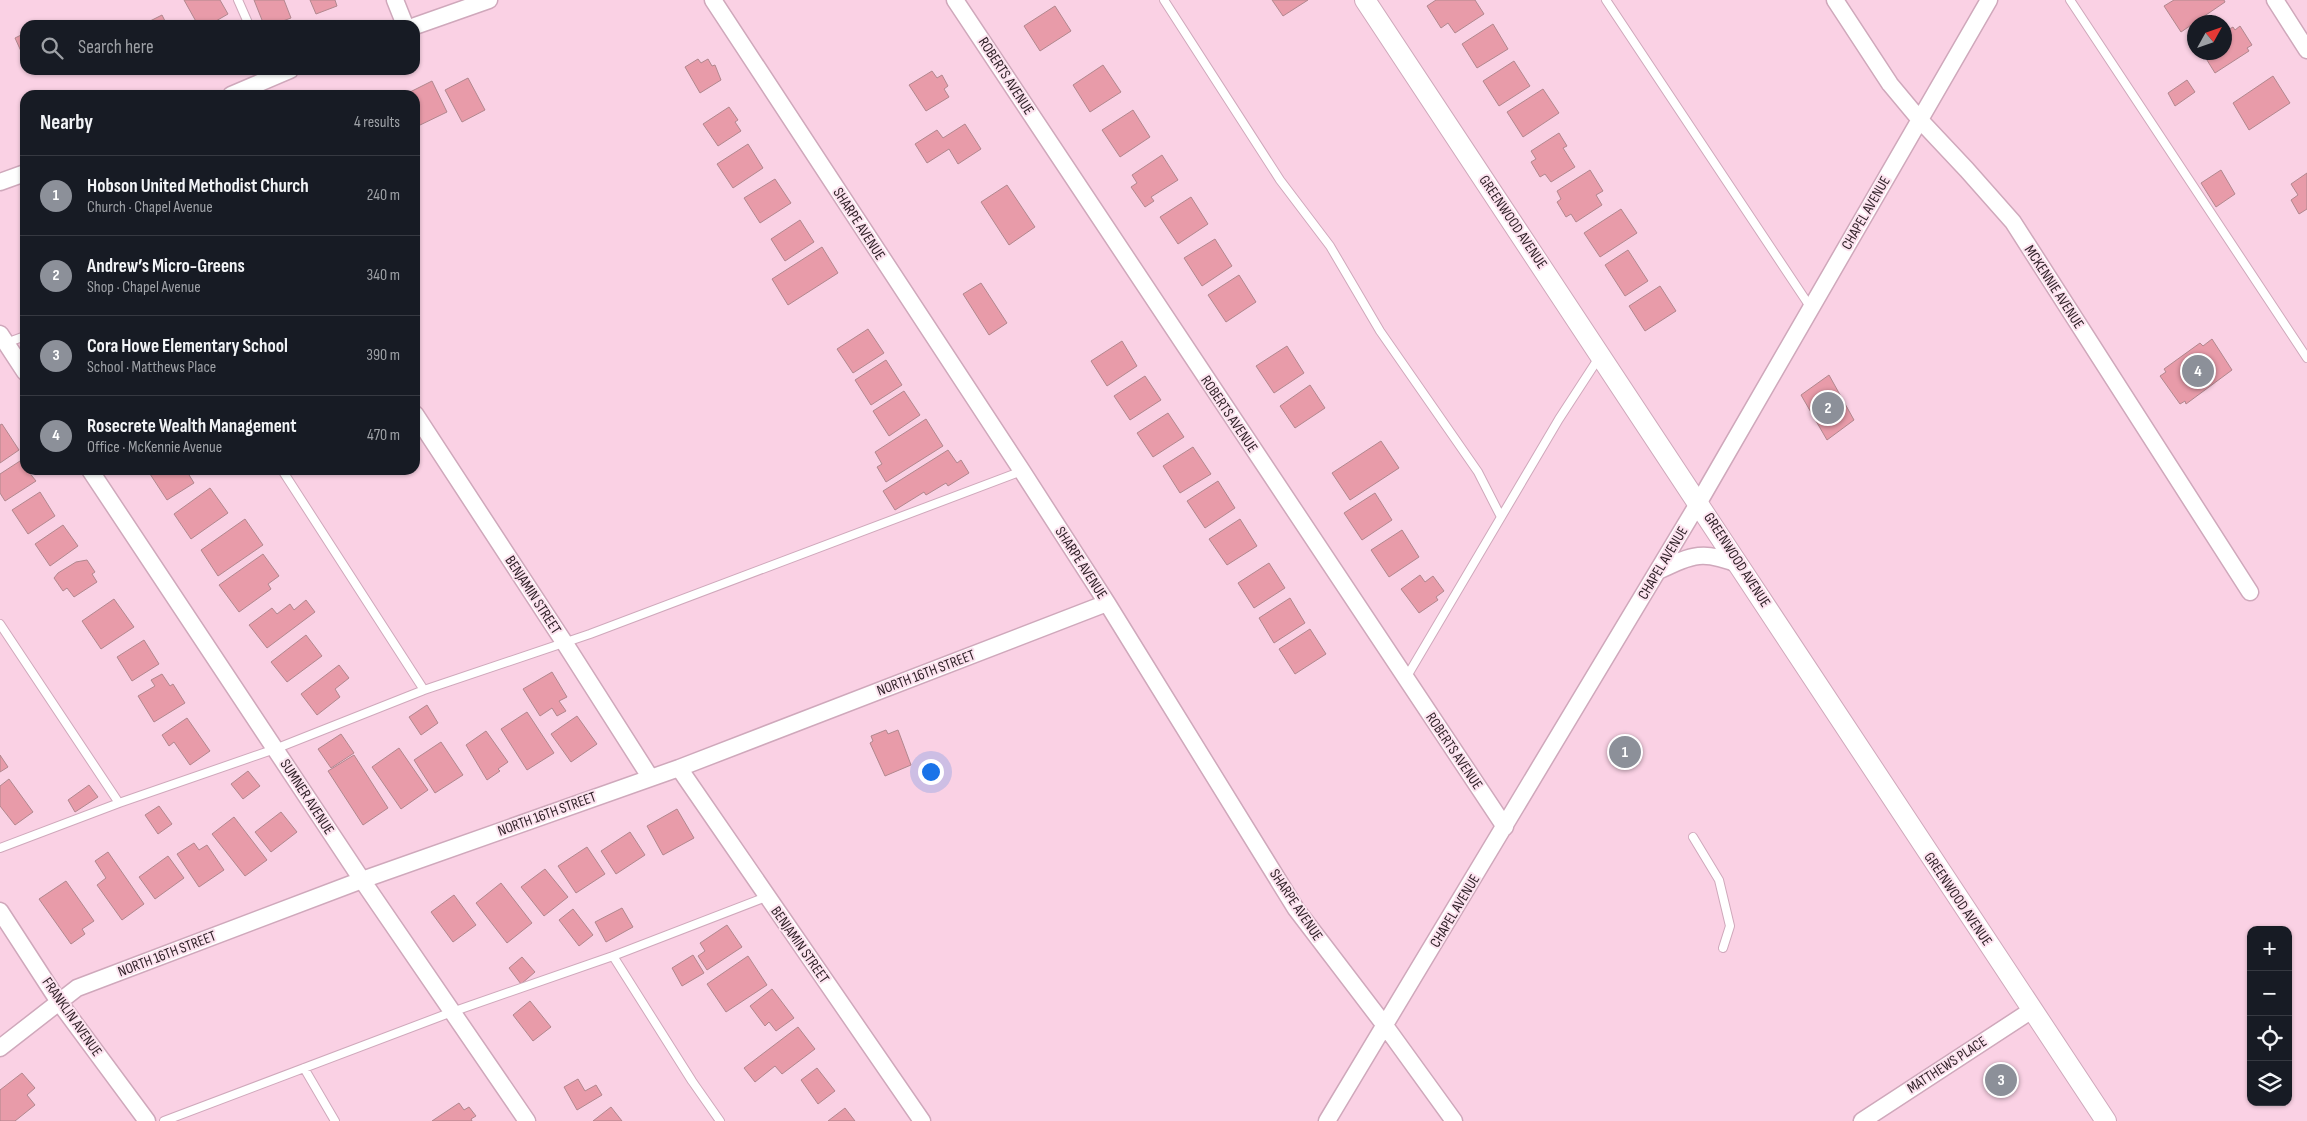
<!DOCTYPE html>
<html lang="en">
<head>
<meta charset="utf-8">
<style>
	:root { --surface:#171b24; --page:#20242c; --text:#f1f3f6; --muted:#9ea1a6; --line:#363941; --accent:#8c9099 }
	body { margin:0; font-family:"Sofia Sans Condensed",sans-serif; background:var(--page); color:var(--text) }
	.controls { position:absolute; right:15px; bottom:15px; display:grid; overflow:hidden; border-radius:10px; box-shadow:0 1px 4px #0004 }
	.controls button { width:45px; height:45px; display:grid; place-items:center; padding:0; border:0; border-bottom:1px solid var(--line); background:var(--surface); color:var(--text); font:25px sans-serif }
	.compass { position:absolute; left:2187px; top:15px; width:45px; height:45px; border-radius:50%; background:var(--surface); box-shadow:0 1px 4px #0004; rotate:50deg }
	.you { position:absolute; left:930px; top:771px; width:18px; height:18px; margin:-12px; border:4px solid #fff; border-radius:50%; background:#1a73e8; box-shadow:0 0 0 8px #1a73e833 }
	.badge { display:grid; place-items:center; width:32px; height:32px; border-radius:50%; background:var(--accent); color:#fff; font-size:16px; font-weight:700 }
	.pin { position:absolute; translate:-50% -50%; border:2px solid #fff; box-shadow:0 1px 5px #0006 }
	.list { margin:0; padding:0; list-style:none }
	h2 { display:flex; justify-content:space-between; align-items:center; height:65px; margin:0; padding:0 20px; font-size:21px }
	h2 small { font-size:16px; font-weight:400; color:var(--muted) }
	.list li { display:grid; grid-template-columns:32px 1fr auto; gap:15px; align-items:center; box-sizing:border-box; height:80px; padding:0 20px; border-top:1px solid var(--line) }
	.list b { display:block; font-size:19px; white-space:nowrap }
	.list p { margin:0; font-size:16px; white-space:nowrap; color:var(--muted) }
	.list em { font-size:16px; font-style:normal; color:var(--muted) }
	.icon { flex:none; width:28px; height:28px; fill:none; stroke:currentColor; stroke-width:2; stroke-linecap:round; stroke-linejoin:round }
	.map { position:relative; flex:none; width:2307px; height:1121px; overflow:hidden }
	.search { position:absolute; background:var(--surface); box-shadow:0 1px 4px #0004; left:20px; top:20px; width:400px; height:55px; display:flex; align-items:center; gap:12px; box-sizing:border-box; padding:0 18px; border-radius:15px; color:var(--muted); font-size:19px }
	.panel { position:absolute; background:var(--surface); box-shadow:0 1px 4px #0004; left:20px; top:90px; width:400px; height:385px; border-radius:15px }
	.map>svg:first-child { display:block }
	.building { fill:#e89ba9; stroke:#b1878e }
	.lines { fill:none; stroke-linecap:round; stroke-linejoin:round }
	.service-casing { stroke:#cfa8bb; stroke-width:10 }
	.minor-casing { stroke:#cfa8bb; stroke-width:19 }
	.tertiary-casing { stroke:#cfa8bb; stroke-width:22 }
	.service { stroke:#fff; stroke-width:8 }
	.minor { stroke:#fff; stroke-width:16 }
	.tertiary { stroke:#fff; stroke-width:20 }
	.labels { text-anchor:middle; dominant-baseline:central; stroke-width:4; stroke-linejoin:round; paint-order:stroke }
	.street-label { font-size:15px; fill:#312229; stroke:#fce3ef }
</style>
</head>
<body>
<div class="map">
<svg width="2307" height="1121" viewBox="0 0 2307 1121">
	<rect width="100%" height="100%" fill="#fad1e4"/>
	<!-- building -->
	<path class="building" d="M184,0H220L228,14L209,25H198Z
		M254,0H284L291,18L272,25H264Z
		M310,0H335L337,6L316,14Z
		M1272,0H1308L1283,16Z
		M1436,0H1475L1484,14L1455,33L1448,23L1441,28L1427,6Z
		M2174,0H2224L2225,2L2181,32L2164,6Z
		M1055,6L1071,31L1040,51L1024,26Z
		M162,15L167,25H142Z
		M1493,24L1508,49L1477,68L1462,44Z
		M2240,26L2252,45L2247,48L2249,51L2215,73L2202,52H2224V32L2233,27L2235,30Z
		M25,33V60L15,38Z
		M698,59L701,63L708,59L712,66L715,65L721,80L700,93L685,67Z
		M1514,61L1530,86L1499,106L1483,81Z
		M1103,65L1121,92L1090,112L1073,85Z
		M932,71L937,78L942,75L948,86L944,89L949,97L926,111L909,85Z
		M2273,76L2290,103L2249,130L2233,103Z
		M468,78L485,110L462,122L445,90Z
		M2187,80L2195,92L2175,106L2168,93Z
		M432,81L447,112L418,126L415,121V95H404Z
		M1543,89L1559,113L1523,137L1507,112Z
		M729,107L738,120L735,122L741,131L718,146L703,124Z
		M1133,110L1150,137L1120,157L1102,130Z
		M965,124L981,149L958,164L949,149L927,163L915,144L937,130L943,138Z
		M1559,133L1567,146L1563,148L1575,167L1551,182L1545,174L1540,177L1531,162L1536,159L1531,151Z
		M748,144L763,168L733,188L717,164Z
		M1162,155L1178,180L1151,197L1154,201L1145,207L1131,187L1137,183L1132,175Z
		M1590,170L1603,191L1596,195L1602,205L1576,222L1571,214L1566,217L1557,202L1561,199L1557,191Z
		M2221,170L2235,194L2216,207L2201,183Z
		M2307,173V209L2299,214L2291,200L2298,195L2291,184Z
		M775,179L791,203L760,223L744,198Z
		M1007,185L1035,227L1009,245L981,202Z
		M1191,197L1208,224L1178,244L1160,217Z
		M1621,209L1637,233L1600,257L1584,233Z
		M800,220L814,242L785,261L771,239Z
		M1215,239L1232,266L1202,286L1184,258Z
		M822,247L838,273L788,305L772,279Z
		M1628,250L1648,281L1625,296L1605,265Z
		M1239,275L1256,302L1226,322L1208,295Z
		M981,283L1007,323L989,335L963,294Z
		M1660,286L1676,311L1645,331L1629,306Z
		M868,329L884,353L853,373L837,349Z
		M2212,339L2232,370L2186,404L2185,401L2180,404L2160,376L2166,372L2164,369L2200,343L2203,346Z
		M1122,341L1137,366L1107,386L1091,361Z
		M1287,346L1304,373L1274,393L1256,366Z
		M886,360L902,385L871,405L855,380Z
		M1829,375L1854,420L1827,440L1801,395Z
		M1145,376L1161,400L1130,420L1114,396Z
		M1310,385L1325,408L1295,428L1280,406Z
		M904,391L920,415L889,436L873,411Z
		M1168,413L1184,437L1153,457L1137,433Z
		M926,419L943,446L886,482L877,467L882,464L875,452Z
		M2,424L19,450L0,463V425Z
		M1381,441L1399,468L1350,500L1332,473Z
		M1193,447L1211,474L1180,493L1163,466Z
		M948,450L957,463L961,460L969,473L948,486L946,483L926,495L924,492L895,510L883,491Z
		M20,461L36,481L5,501L0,493V474Z
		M157,470H186L194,483L167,500L150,474Z
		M1218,481L1235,508L1205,528L1187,501Z
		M210,488L228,513L191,539L174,514Z
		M40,492L55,516L28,534L12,510Z
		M1375,493L1392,520L1362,540L1344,513Z
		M245,519L263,545L218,576L201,550Z
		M1240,519L1257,546L1227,565L1209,539Z
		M63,525L78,546L50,566L35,544Z
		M1402,530L1419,557L1389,577L1371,550Z
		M263,554L279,576L268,584L271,589L239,612L219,585Z
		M87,560L95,572L92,574L97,582L74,597L67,588L63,591L54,578L58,573L76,562Z
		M1269,563L1285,588L1254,608L1238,583Z
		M1420,575L1425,582L1433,576L1444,591L1436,597L1438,600L1419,613L1401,589Z
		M1290,598L1305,623L1274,643L1259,618Z
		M114,599L134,627L101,649L82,621Z
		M306,600L315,612L267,648L249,625L272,608L277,614L290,604L294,610Z
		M1310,629L1326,654L1295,674L1279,649Z
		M306,635L322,656L287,682L271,662Z
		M144,640L159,664L132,681L117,657Z
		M339,665L349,678L335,689L340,697L317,715L301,694Z
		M552,672L567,697L559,701L566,711L557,716L552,708L540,716L523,689Z
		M162,674L170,686L173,684L185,703L154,722L138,696L155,686L151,680Z
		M427,705L438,723L421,735L409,717Z
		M527,712L554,753L527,770L501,729Z
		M577,716L597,744L571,762L551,734Z
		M187,718L210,751L190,765L174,742L169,746L162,735Z
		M886,730L888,734L898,730L911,765L885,776L870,743L873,741L871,736Z
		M486,731L508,762L498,769L500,771L487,780L466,745Z
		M341,734L354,753L331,768L318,749Z
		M441,742L463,775L435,793L414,760Z
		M399,748L428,790L401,809L372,767Z
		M0,755L8,767L0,772Z
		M354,755L388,808L363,825L328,771Z
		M248,771L260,786L243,799L231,784Z
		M9,779L33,812L15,825L0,806V786Z
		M89,785L98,797L75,812L68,800Z
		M159,806L172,824L158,834L145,815Z
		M677,809L694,838L663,855L647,826Z
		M281,812L297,832L271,852L255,832Z
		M234,817L267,860L245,876L212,834Z
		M630,832L645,855L616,874L601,851Z
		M194,843L199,850L207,845L224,870L199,887L177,854Z
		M587,847L605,874L576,893L558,866Z
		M108,852L144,904L122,920L97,885L106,878L95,861Z
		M168,856L184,878L155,899L139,877Z
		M545,869L568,897L544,916L521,887Z
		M66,881L94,921L82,929L85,934L71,944L39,899Z
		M501,883L532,923L507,943L476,903Z
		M454,895L476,925L453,942L431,912Z
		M622,908L633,927L606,942L595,922Z
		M573,909L593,935L579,946L559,920Z
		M727,925L742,947L707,970L698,956L705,951L700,943Z
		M693,955L704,973L682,986L672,968Z
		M748,956L767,985L726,1012L707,984Z
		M522,957L535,972L521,984L509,968Z
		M772,989L794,1018L776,1031L769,1022L765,1026L750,1006Z
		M530,1001L551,1027L533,1041L513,1015Z
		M798,1027L815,1049L782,1074L775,1066L755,1082L744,1068Z
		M817,1068L835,1091L818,1104L801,1080Z
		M22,1073L35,1088L27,1095L35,1105L15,1121H0V1090Z
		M578,1079L585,1091L596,1085L602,1095L577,1110L564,1087Z
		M459,1103L464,1110L469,1107L476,1116L471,1119L472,1121H432Z
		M611,1107L622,1121H593Z
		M845,1108L855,1121H828Z"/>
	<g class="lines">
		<!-- service casing -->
		<g class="service-casing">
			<path id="service" d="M238,0L249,25
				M1164,0L1280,180L1330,246L1380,331L1478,472L1501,517
				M1606,0L1811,308
				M2070,0L2307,358
				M6,343L25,336
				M282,470L424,690
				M0,624L119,803
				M1406,678L1559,419L1600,356
				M1693,837L1719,880L1730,926L1723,948
				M0,848L119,803L275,749L424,690L590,634L1022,471
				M613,956L692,1081L720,1121
				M304,1068L335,1121
				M164,1121L452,1012L613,956L766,897"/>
		</g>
		<!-- minor casing -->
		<g class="minor-casing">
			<path id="minor" d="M395,0L405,25
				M713,0L1022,471L1107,603L1296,909L1386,1027L1454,1121
				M955,0L1505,827
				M1835,0L1890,84L1920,120L1967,170L2013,222L2250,592
				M2275,0L2307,50
				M415,26L489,0
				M231,95L290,70
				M0,182L25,173
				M0,334L25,372
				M415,414L564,642L650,777
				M90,470L362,880L527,1121
				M1658,571C1694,554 1703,550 1740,565
				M679,768L922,1121
				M0,911L59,1002L147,1121
				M0,1048L77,988L362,880L679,768L1107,603
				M1327,1121L1699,502L1989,0
				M1862,1121L2032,1010"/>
		</g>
		<!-- tertiary casing -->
		<g class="tertiary-casing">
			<path id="tertiary" d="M1365,0C1613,373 1858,748 2106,1121"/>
		</g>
		<!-- service -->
		<use href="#service" class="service"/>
		<!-- minor -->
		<use href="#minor" class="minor"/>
		<!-- tertiary -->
		<use href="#tertiary" class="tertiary"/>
	</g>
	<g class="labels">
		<!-- street labels -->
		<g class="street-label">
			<text transform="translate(1006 76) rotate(57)">ROBERTS AVENUE</text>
			<text transform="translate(1866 213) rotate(-60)">CHAPEL AVENUE</text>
			<text transform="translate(1513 222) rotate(56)">GREENWOOD AVENUE</text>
			<text transform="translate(859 224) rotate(57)">SHARPE AVENUE</text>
			<text transform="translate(2054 287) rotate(57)">MCKENNIE AVENUE</text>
			<text transform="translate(1229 414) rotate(56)">ROBERTS AVENUE</text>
			<text transform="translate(1737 560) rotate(57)">GREENWOOD AVENUE</text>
			<text transform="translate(1081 563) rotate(57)">SHARPE AVENUE</text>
			<text transform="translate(1663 563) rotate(-59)">CHAPEL AVENUE</text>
			<text transform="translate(533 595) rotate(57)">BENJAMIN STREET</text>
			<text transform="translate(926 673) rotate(-21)">NORTH 16TH STREET</text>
			<text transform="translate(1454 751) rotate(56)">ROBERTS AVENUE</text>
			<text transform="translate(307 797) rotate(57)">SUMNER AVENUE</text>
			<text transform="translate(547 814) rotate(-20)">NORTH 16TH STREET</text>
			<text transform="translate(1958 899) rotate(56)">GREENWOOD AVENUE</text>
			<text transform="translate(1296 905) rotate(56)">SHARPE AVENUE</text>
			<text transform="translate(1455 911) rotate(-59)">CHAPEL AVENUE</text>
			<text transform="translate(800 945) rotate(55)">BENJAMIN STREET</text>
			<text transform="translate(167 954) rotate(-21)">NORTH 16TH STREET</text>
			<text transform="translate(72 1017) rotate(55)">FRANKLIN AVENUE</text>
			<text transform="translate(1947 1065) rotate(-33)">MATTHEWS PLACE</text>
		</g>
	</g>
</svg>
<div class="controls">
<button>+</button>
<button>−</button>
<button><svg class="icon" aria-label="locate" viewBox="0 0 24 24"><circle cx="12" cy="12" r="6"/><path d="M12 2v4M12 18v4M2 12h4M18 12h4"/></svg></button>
<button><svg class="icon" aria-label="layers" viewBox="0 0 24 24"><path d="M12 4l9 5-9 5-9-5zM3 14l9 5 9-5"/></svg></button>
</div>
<svg class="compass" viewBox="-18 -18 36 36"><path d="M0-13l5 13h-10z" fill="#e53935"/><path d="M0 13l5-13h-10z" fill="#9ea1a6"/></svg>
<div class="you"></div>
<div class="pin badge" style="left:1625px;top:752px">1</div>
<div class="pin badge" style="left:1828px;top:408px">2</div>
<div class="pin badge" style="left:2001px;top:1080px">3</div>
<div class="pin badge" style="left:2198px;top:371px">4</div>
<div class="search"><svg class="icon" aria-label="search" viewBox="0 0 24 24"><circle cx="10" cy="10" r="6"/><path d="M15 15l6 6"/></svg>Search here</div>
<section class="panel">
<h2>Nearby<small>4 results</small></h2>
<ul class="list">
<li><span class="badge">1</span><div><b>Hobson United Methodist Church</b><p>Church · Chapel Avenue</p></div><em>240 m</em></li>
<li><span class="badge">2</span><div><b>Andrew’s Micro-Greens</b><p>Shop · Chapel Avenue</p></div><em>340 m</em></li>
<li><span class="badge">3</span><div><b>Cora Howe Elementary School</b><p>School · Matthews Place</p></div><em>390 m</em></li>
<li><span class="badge">4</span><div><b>Rosecrete Wealth Management</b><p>Office · McKennie Avenue</p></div><em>470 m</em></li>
</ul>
</section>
</div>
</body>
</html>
